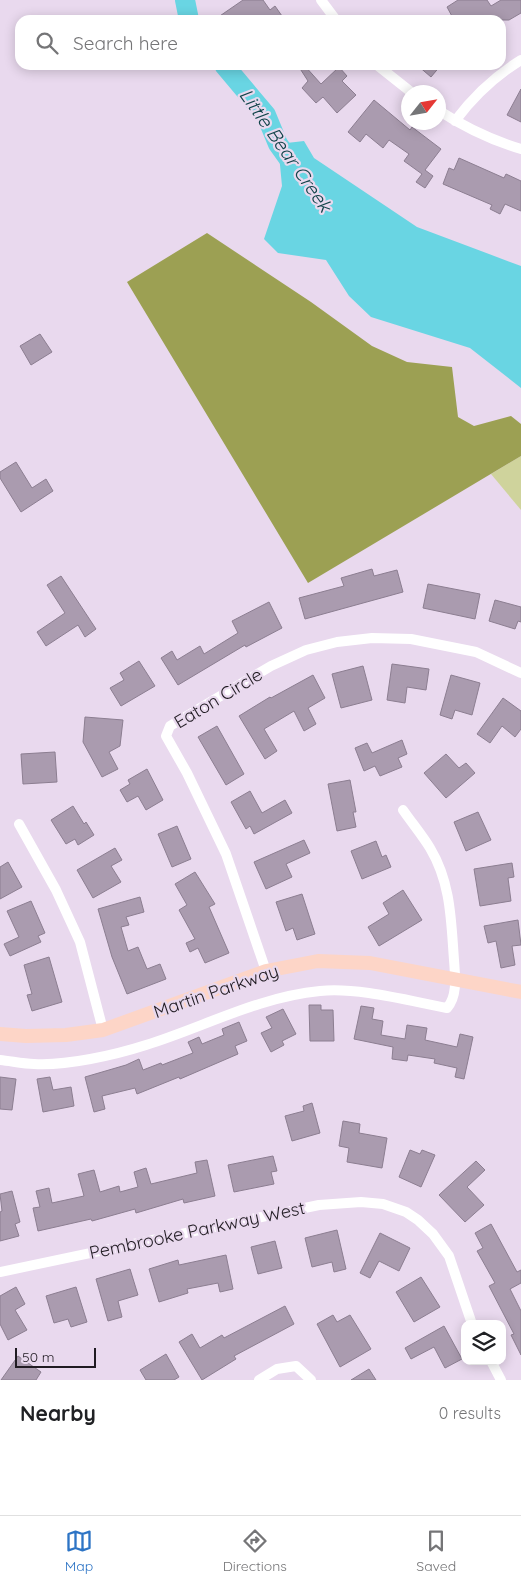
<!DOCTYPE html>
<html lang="en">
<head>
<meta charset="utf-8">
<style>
	:root { --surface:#fff; --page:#f6f6f6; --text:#202124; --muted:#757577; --line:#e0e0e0; --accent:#2d74c5 }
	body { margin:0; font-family:Quicksand,sans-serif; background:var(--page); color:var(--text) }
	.controls { position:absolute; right:15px; bottom:15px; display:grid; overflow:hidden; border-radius:10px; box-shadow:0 2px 12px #0003 }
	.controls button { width:45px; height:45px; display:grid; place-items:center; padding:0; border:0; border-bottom:1px solid var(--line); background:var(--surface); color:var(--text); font:25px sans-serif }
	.compass { position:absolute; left:401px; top:85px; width:45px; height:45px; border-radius:50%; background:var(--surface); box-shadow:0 2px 12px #0003; rotate:59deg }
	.scale { position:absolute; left:15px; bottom:12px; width:81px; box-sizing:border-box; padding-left:5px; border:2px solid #201b22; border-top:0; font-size:14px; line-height:18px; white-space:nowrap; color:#201b22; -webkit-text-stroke:4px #e9d9ee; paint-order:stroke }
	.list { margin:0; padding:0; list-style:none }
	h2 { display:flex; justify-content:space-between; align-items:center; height:65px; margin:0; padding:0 20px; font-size:21px }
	h2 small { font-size:16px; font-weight:400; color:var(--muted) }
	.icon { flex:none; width:28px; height:28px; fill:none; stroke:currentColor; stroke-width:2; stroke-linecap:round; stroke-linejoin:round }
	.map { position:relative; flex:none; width:521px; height:1380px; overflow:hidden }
	.search { position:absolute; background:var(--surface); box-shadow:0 2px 12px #0003; left:15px; right:15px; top:15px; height:55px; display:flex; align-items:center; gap:12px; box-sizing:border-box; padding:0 18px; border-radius:15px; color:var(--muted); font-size:19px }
	.sheet { height:135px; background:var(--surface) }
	nav { display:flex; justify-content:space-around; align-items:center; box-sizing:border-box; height:70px; border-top:1px solid var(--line); background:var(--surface); font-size:14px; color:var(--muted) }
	nav a { display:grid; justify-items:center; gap:2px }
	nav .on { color:var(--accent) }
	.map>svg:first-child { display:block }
	.green { fill:#cfd39c }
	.forest { fill:#9ca053 }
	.water { fill:#69d5e3 }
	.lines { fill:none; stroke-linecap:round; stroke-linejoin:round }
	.river { stroke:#69d5e3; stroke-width:20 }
	.building { fill:#aa9baf; stroke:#8c7e91 }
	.street { stroke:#fff; stroke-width:10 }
	.secondary { stroke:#fdd5c7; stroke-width:14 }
	.labels { text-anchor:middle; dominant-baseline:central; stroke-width:4.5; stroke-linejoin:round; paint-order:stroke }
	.street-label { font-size:18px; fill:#201b22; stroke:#e9d9ee }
	.water-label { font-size:19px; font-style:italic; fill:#114349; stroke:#e9d9ee }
</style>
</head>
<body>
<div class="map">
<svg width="521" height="1380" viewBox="0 0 521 1380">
	<rect width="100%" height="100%" fill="#e9d9ee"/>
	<!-- green -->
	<path class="green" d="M521,456V510L491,474Z"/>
	<!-- forest -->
	<path class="forest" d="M207,233L311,302L372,346L407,362L452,367L458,417L474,426L511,416L521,424V456L308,583L127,282Z"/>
	<!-- water -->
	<path class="water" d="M304,141L314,158L417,227L521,266V388L470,348L371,317L349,296L326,260L278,253L264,239L282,186L278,144Z"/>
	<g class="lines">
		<!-- river -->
		<path class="river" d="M185,0L189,20
			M224,65L266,115L278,144L293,165"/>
	</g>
	<!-- building -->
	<path class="building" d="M243,0H263L270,10L275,6L282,16L277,20H214Z
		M458,0H487L491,6L501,0H521V13L509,20H454L447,7Z
		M301,65H304L321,84L339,67L347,76L342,81L356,95L337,113L323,97L316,103L302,88L308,81L299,67Z
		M417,65H441L431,77Z
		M521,89V122L507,115Z
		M374,100L410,130L412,127L441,149L425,170L433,176L425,188L416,182L422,174L404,161L409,154L389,140L383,148L366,134L360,142L348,132Z
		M459,158L504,178L506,174L521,181V211L505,204L500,214L490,209L492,205L443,184L449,168L454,170Z
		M40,334L52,352L31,365L20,346Z
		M16,462L32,488L46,479L53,491L21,512L0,478V472Z
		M372,569L374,576L397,570L403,592L305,619L299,598L344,586L341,578Z
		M61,576L96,629L85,637L78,625L46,646L37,632L65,613L47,585Z
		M428,584L480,594L475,619L423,608Z
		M495,600L521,607V622L518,621L515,629L489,621Z
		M269,602L282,628L246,647L245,645L178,685L161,658L172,651L177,660L200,646L204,654L238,633L232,621Z
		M139,661L155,686L121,706L110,688L124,680L120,673Z
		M392,664L429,669L426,690L407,687L405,703L387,700Z
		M363,666L372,700L341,708L332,674Z
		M313,675L325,698L308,708L316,724L304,731L294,711L264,729L277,751L265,759L239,716L270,697L271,698Z
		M451,675L480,683L472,715L455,710L452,719L440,715Z
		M503,698L521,711V729L515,737L502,726L490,743L477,734Z
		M85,717L123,720L120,746L109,752L118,769L102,777L83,742Z
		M217,726L244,774L226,785L198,737Z
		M402,740L407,754L398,758L402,767L380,776L375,766L364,771L355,748L367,743L372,753Z
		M55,752L57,782L23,784L21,754Z
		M446,754L459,768L466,763L475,773L446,798L424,773Z
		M147,769L163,800L146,810L138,796L127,802L120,790L130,784L128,780Z
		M350,780L356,812H353L356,827L337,831L328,784Z
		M250,791L262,813L285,800L292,813L254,834L250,826L246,829L231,802Z
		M73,806L84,824L86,822L94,835L78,845L75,839L66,844L51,820Z
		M478,812L491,840L466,851L454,822Z
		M177,826L191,859L172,867L158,834Z
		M304,840L310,853L286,864L292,877L266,889L254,862Z
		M376,841L382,857L386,855L391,867L362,879L351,851Z
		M115,848L122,860L111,866L121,882L93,898L77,870Z
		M8,862L22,887L0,899V867Z
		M512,863L514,877L508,878L511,901L480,906L474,869Z
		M195,872L215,904L209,907L229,953L205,963L198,948L190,952L186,943L195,939L179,910L187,905L175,884Z
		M403,890L422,920L379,946L368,927L389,914L383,903Z
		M302,894L315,934L297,940L293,928L286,931L276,902Z
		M140,897L144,912L126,917L129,925L121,927L128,951L138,947L147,969L160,964L166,979L127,994L112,957L98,909Z
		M31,901L45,933L38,936L41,942L10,956L4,944L19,937L7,911Z
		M518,920L521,945L512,946L515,965L501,968L496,941L488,943L484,926Z
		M49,957L62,1002L32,1011L27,995L32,994L24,965Z
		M309,1005H321V1010H333L334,1041H310Z
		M361,1006L374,1008L372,1019L383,1021L381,1035L405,1039L407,1025L427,1028L425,1040L457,1047L460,1034L473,1037L464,1079L455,1077L457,1068L434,1063L435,1059L408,1055L407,1061L392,1059L393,1047L354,1039Z
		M283,1009L296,1034L282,1041L284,1045L271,1052L261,1033L272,1028L266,1017Z
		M239,1022L247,1041L235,1046L238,1054L180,1079L179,1077L137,1094L135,1088L102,1096L105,1109L94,1112L85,1077L126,1065L139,1059L143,1070L161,1063L162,1065L193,1053L188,1042L199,1037L202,1044L224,1035L222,1029Z
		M0,1077L16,1079L12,1110L0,1109Z
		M50,1077L53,1090L71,1087L74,1106L43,1112L37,1079Z
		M312,1103L320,1133L292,1141L285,1116L304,1111L303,1106Z
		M343,1121L360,1124L359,1133L387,1138L382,1168L347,1162L349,1148L339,1146Z
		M410,1150L420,1154L422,1150L435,1155L421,1187L399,1177Z
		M273,1156L277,1171L271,1172L274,1184L234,1192L228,1165Z
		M207,1160L215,1196L184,1203L183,1199L136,1213L135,1209L92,1221L91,1219L38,1231L33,1208L40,1207L36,1191L49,1188L52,1203L84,1196L78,1174L94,1170L100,1192L119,1186L120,1192L138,1187L134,1172L146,1168L151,1184L197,1173L195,1162Z
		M476,1161L485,1170L467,1187L484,1205L465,1222L439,1195Z
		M12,1191L20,1222L15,1224L19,1236L0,1241V1212L2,1211L0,1194Z
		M491,1224L517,1272L521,1270V1283L510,1289L521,1311V1355L511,1335L514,1334L489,1286L495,1283L477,1251L483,1248L475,1233Z
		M337,1230L346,1269L334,1272L332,1262L312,1267L305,1238Z
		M380,1233L410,1248L399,1271L379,1261L370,1278L360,1273Z
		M275,1241L282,1268L258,1274L251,1247Z
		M226,1255L233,1289L220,1292L218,1283L187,1289L188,1293L159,1302L149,1269L178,1260L179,1265Z
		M130,1269L138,1295L118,1301L122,1317L108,1321L96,1279Z
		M421,1277L440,1307L414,1322L396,1292Z
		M16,1287L25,1304L15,1310L27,1330L8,1340L0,1324V1296Z
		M76,1287L87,1322L71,1327L68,1319L54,1323L46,1296Z
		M285,1306L294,1324L234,1356L236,1359L202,1380L179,1342L192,1334L200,1348L222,1335L224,1338Z
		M333,1315L337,1322L350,1315L371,1349L340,1367L317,1324Z
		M444,1326L462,1359L445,1368L434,1347L411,1359L405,1348Z
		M166,1354L179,1377L174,1380H146L140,1370Z
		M18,1356L41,1372L36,1380H1Z
		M369,1369L376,1380H351Z"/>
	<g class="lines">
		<!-- street -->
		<path class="street" d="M321,0L336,20
			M377,65L411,92
			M438,110C464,127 491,140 521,149
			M455,121C473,97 495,76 521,60
			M19,824L56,890L80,942L103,1030
			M266,971L226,854L187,773L166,736L170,726L271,666L306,650L337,642L372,638L411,639L476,652L521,673
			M0,1060C11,1061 23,1064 34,1064C66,1066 115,1055 146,1045C204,1027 258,997 320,991C358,987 409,1001 447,1008C458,996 455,975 454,960C451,920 451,883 430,848C422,835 412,823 403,810
			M0,1272L319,1205L361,1202L383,1204L406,1212L418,1220L433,1234L449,1256L472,1324
			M491,1361L501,1380
			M259,1380L277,1369L296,1366L311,1380"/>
		<!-- secondary -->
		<path class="secondary" d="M0,1034L26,1036L66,1035L103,1030L266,971L318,961L370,963L521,992"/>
	</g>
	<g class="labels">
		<!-- street labels -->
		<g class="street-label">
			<text transform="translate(218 698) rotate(-31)">Eaton Circle</text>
			<text transform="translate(216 991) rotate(-19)">Martin Parkway</text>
			<text transform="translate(197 1230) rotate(-12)">Pembrooke Parkway West</text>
		</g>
		<!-- water labels -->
		<g class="water-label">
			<text transform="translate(286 150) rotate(55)">Little Bear Creek</text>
		</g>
	</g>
</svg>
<div class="controls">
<button><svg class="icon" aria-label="layers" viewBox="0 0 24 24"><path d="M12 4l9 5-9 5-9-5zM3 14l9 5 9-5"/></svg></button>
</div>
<svg class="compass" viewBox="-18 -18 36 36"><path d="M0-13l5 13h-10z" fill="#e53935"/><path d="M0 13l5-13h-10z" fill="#757577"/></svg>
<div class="scale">50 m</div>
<div class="search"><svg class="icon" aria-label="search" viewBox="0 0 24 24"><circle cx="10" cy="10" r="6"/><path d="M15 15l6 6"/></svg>Search here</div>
</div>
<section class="sheet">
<h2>Nearby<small>0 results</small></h2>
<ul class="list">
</ul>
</section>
<nav>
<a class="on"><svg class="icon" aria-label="map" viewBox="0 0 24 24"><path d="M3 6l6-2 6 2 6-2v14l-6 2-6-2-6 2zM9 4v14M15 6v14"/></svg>Map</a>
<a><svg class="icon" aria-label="directions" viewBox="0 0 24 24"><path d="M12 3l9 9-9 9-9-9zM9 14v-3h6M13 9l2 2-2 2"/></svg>Directions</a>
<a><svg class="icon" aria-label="saved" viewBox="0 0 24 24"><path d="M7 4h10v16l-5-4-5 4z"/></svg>Saved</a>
</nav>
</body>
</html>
